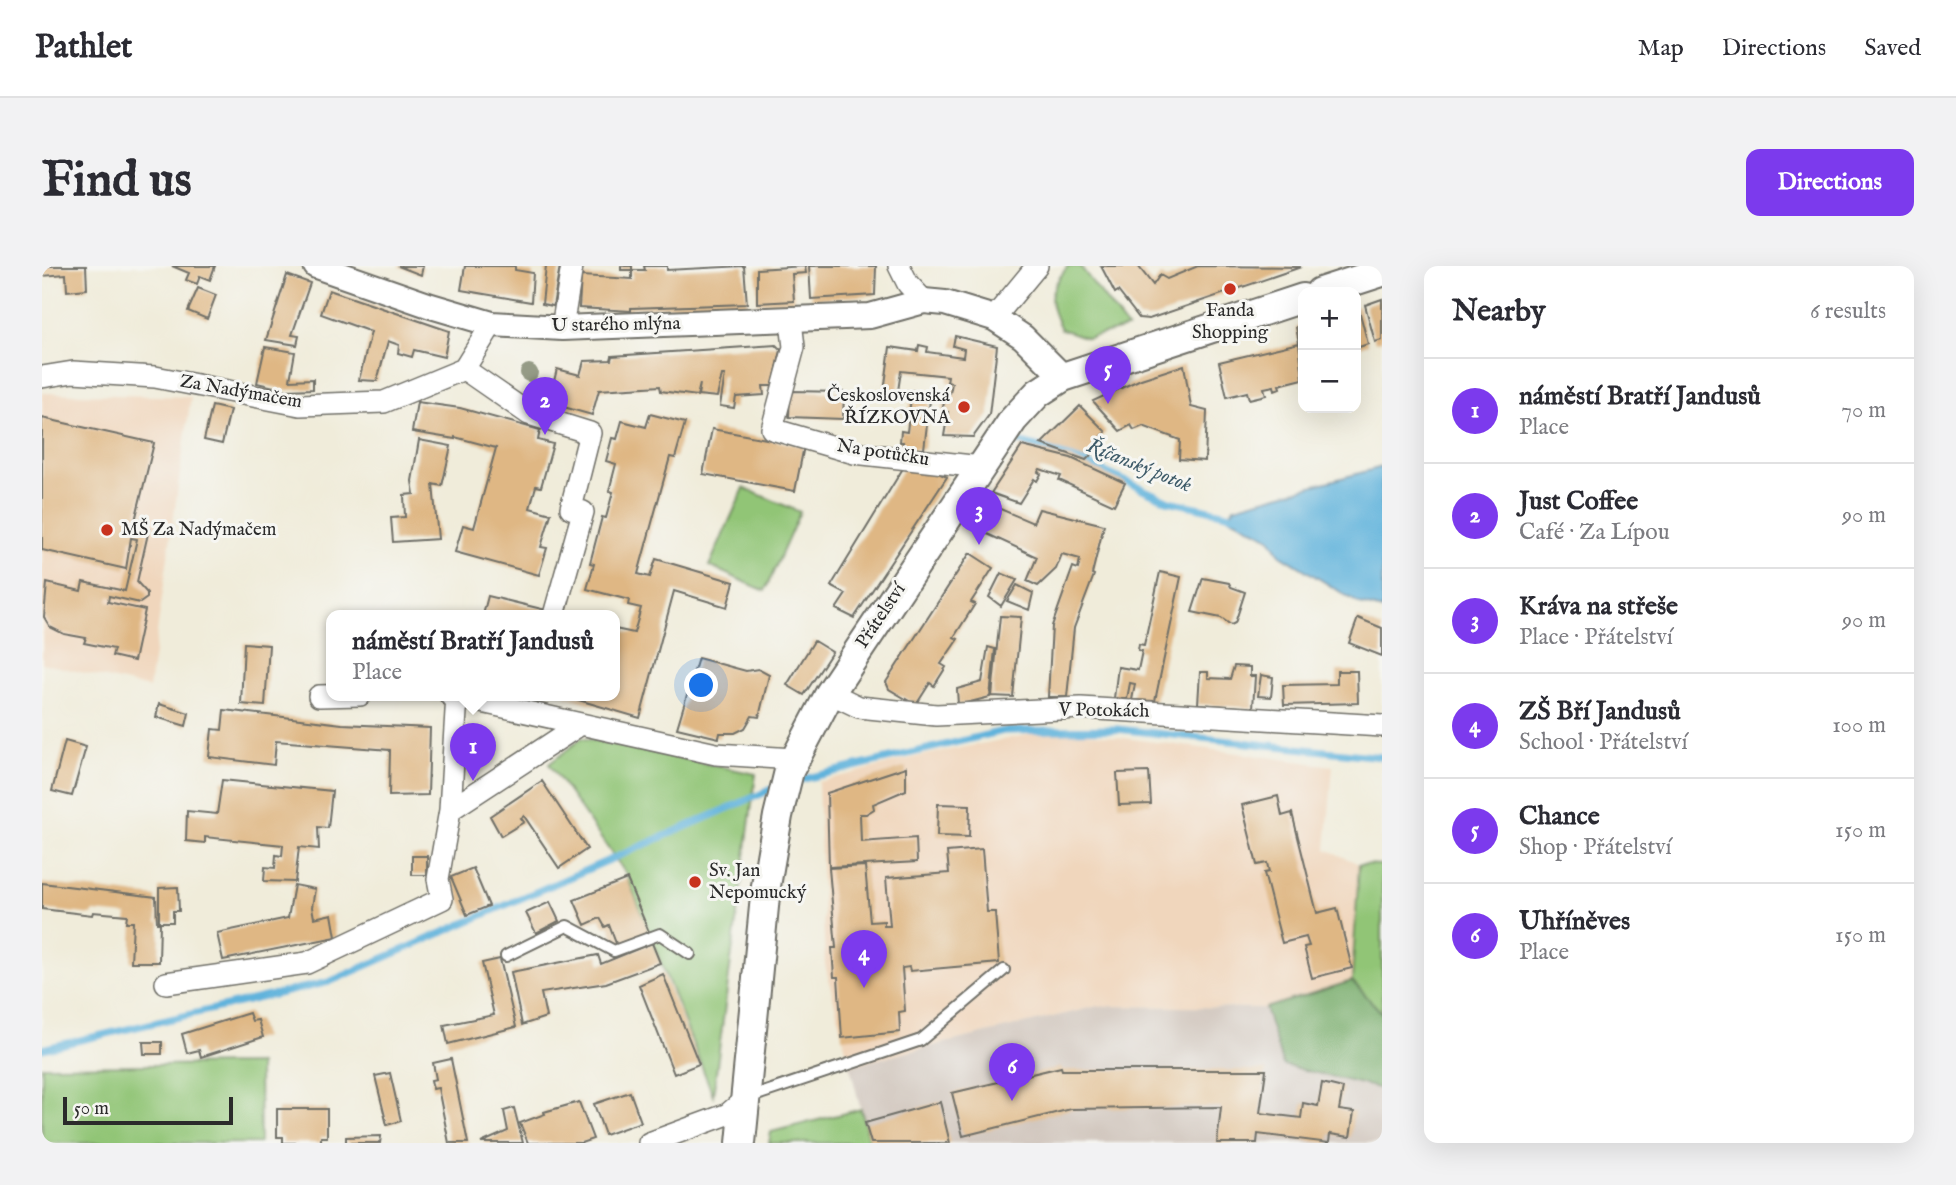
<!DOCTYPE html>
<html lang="en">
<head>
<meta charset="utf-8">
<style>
	:root { --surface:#fff; --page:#f2f2f3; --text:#2b2b33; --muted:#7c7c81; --line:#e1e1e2; --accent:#7c3aed }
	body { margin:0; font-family:"IM FELL English",serif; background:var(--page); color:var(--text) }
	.controls { position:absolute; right:21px; top:21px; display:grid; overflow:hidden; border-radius:14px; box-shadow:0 7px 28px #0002 }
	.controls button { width:63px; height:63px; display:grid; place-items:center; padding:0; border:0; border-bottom:2px solid var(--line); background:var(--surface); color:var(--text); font:35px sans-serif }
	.scale { position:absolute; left:21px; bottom:18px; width:170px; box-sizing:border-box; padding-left:7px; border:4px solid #2b2b2b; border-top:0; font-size:19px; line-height:24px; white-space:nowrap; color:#2b2b2b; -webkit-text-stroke:5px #f6f6f2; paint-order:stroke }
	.you { position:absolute; left:660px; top:420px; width:24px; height:24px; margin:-18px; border:5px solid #fff; border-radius:50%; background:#1a73e8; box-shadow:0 0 0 10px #1a73e833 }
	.badge { display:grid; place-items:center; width:46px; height:46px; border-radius:50%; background:var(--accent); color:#fff; font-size:23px; font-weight:700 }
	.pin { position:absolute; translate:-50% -58px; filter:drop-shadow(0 2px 4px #0008) }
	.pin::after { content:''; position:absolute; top:37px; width:24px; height:21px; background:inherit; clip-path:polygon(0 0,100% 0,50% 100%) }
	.popup { position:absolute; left:284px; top:344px; width:294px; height:91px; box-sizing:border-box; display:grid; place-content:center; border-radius:14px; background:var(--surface); filter:drop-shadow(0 2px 5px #0005); font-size:23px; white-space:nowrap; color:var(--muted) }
	.popup b { font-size:26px; color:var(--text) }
	.popup::after { content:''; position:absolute; left:50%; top:100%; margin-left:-14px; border:14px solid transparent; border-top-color:var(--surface) }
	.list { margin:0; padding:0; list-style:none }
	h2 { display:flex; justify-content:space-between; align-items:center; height:91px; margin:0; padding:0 28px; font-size:30px }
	h2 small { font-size:23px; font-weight:400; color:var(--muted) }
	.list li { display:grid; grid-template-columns:46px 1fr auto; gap:21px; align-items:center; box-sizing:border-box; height:105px; padding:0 28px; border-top:2px solid var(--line) }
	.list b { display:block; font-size:26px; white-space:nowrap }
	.list p { margin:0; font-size:23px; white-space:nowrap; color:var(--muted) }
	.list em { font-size:23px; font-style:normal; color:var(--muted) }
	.map { position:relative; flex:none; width:1340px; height:877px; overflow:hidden; border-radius:14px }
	header { display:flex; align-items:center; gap:42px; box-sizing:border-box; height:98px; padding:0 35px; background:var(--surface); border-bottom:2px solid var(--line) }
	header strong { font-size:33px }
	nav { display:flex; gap:38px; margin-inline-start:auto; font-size:24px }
	.intro { display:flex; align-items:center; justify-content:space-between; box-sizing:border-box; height:168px; padding:0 42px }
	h1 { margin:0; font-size:49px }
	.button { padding:18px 32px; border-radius:14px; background:var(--accent); color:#fff; font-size:24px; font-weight:700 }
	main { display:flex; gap:42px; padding:0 42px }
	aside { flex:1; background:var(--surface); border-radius:14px; box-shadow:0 7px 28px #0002 }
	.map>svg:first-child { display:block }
	.built { fill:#f0d6bc }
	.industrial { fill:#cec2b9 }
	.green { fill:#91c576; stroke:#5e7850; stroke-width:2 }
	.forest { fill:#74aa67; stroke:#506a49; stroke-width:2 }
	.water { fill:#61b3dc; stroke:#466f84; stroke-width:2 }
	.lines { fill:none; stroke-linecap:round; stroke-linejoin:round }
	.stream { stroke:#61b3dc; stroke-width:7 }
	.building { fill:#dfb784 }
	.service-casing { stroke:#706f68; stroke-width:14 }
	.minor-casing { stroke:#706f68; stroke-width:24 }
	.tertiary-casing { stroke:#706f68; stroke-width:28 }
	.secondary-casing { stroke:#706f68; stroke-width:32 }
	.service { stroke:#fff; stroke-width:10 }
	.minor { stroke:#fff; stroke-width:21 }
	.tertiary { stroke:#fff; stroke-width:24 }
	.secondary { stroke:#fff; stroke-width:28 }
	.tree { fill:#959b86 }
	.poi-dot { fill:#c8321e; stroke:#f6f6f2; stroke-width:2.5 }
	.labels { text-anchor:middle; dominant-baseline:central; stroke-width:6; stroke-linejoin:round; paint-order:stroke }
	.poi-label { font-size:19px; fill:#2b2b2b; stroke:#f6f6f2; text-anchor:start }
	.street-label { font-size:19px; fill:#2b2b2b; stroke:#f6f6f2 }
	.water-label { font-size:21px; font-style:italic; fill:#3e5b69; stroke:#f6f6f2 }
</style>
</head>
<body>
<header>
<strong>Pathlet</strong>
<nav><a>Map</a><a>Directions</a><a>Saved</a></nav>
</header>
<div class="intro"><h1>Find us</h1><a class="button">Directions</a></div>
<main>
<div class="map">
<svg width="1340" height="877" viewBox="0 0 1340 877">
	<rect width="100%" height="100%" fill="#f6f6f2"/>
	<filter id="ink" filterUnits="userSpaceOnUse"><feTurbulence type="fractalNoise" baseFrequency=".0143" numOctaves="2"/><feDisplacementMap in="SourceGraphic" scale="14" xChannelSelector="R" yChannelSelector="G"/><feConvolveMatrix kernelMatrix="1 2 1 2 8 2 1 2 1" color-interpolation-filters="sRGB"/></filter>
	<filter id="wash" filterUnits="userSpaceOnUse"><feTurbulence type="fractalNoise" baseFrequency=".00686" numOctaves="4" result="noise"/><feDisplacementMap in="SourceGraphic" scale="28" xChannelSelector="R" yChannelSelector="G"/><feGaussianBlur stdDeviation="1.57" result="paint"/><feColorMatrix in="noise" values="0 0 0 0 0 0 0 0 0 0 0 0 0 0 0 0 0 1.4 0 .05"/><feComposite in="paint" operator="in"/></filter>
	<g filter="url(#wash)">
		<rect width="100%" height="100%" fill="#f0ecda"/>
		<!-- built -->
		<path class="built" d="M0,127L149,131L107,422L0,397Z
			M1016,463L1291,500L1284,583L1317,598L1310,715L1223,742L1056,740L808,800L783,698L776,516L882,489Z"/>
		<!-- industrial -->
		<path class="industrial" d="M1056,740L1223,742L1241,799L1340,823V877H827L808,800Z"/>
		<!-- green -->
		<path class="green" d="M1026,0H1038L1085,62L1045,72L1019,63C1004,34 1006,26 1026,0Z
			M702,222L758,246L723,325L667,300Z
			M540,472L714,508L671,829L584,608L507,498Z
			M1317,598L1340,599V747L1310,715Z
			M217,798L218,877H0V800Z
			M819,843L827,877H727L729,866Z"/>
		<!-- forest -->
		<path class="forest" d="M1310,715L1340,747V823L1241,799L1223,742Z"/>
		<!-- water -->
		<path class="water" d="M1340,201V344L1318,338L1239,289L1228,272L1187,251L1192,241Z"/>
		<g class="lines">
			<!-- stream -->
			<path class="stream" d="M977,176L1030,191L1127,235L1194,250
				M753,515L961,465L1075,463L1340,491
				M0,783L287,716L735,521"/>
		</g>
		<g id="blocks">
			<!-- building -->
			<path class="building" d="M0,0H44L45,23L25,25L24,8L0,10Z
				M130,0H173L168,14L158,10L155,18L144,14L147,7Z
				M356,0H381L379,9Z
				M423,0H473V4L491,7L489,36L419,24Z
				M504,0H518L511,40L500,38Z
				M579,0H590V4H603L602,0H625V4L702,0L705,38L589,42V45L537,42L539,10L590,13V4H579Z
				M763,0L764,7L750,8L752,35L715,37V3Z
				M767,0H834L833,29L769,33Z
				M1059,0H1096L1111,19L1118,9L1125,13L1156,0L1259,1L1107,53L1097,52L1076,25L1073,27Z
				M245,9L268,17L250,69L257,70L255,79L224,74Z
				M156,22L174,29L165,53L146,45Z
				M287,24L407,65L402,91L372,84L370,91L356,87L357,79L346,75L335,115L317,114L329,66L279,48Z
				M1340,33V74L1333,76L1323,39Z
				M1316,40L1326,78L1314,82V41Z
				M1261,58V76L1257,77L1254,61Z
				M913,70L955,80L947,149L931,171L902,170L906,146H900L904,127H908L910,117L905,116L906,110L859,105L856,125L842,126L848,81L876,85L877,79L886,81L885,86L921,91L922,83L911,80Z
				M1257,77L1261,113L1237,119L1238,122L1233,124L1232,120L1222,122L1224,129L1207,133L1205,126L1185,131L1177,96Z
				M734,79L739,84L731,120H721L722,129L694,131L692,142L678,140L683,109H680L675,131L656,129L658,118L655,130L619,125L618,120L557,124L550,149L511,138L515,124L510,123L515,103L538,109L542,95L569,94L570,90Z
				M223,81L253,86L248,114L271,113V123L245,124L215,117Z
				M1142,99L1149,141L1165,145L1163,195L1137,193L1138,174L1101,160L1092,164L1089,159L1078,165L1051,135L1099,113Z
				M864,124L889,126L882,183L860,182L861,176H858L859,165L865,166L869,131L864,130Z
				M748,125L802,126L801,153L747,151Z
				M375,136L418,142L498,164L496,174L511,178L499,221L494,220L488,242L509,248L499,281L505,282L497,309L413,286L421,259L432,262L454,182L413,171V173L370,166Z
				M170,140L188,144L180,178L162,174Z
				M1038,140L1064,166L1057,173L1061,177L1044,194L999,178Z
				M608,148L643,157L633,192L628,191L596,308L608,311L614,293L692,316L685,341L632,325L598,452L523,430L573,429V363L592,367L599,342L586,339L587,334L545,323L552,298L548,297L560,251L564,252L571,226L567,225L574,198L564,195L570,172L575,173L580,155L604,161Z
				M0,152L112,177L91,263H107L95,316L105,327V332L98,337L67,330L66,336L103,344L92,395L70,390L72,383L42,377L44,372L22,368L8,361L2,351L5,317L39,325L41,316L83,325L95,273L89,272L84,303L0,284Z
				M670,163L762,180L753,225L661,208Z
				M377,174L409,180L400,220L391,218L396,273L351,276L349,252L363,251L362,229L372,228L370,215Z
				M980,180L1029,192L1083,217L1072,239L1017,214L1019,210L998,203L996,206L999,208L995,215L992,213L977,237L949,227Z
				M863,199L883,201L905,211L812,352L794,343L804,328L789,320Z
				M942,236L991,257L997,243L1062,259L1050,308L1052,309L1032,362L1025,431H1006L1010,360L1031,301L1036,303L1038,293L1020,288L1014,303L996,320L985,315L995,291L928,260Z
				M928,287L951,302L929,336L933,338L912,371L916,373L899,398L904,401L892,420L888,417L874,439L847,423L844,416Z
				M1118,306L1139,311L1113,435L1090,434L1093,418L1088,417L1085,433L1072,432L1076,401L1096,404L1100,385L1096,384L1097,378L1102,379Z
				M959,307L975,314L959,340L947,331Z
				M1161,312L1187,317L1189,321L1203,326L1193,357L1189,359L1179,352L1150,346Z
				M975,319L991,327L987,344L965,335Z
				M446,330L508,345L507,349H441Z
				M958,350L979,351L971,431L950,430Z
				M1316,352L1340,362V390L1307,377Z
				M772,375L790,386L762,429L745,419Z
				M202,377L227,379L223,440L199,438Z
				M946,381L953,383L948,431L916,439L915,423L940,416Z
				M656,392L704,405L716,403L727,409L717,451L710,450L703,462L693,467H678L677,472L635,462Z
				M1192,400L1208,401V410H1213L1211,442L1156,438L1158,406H1166V412L1188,413Z
				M1295,405H1315L1316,437L1242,439L1241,419L1295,418Z
				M1219,409L1231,411L1229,431L1216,430Z
				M117,438L147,447L144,460L114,451Z
				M182,444L300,458L388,462L386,529L347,530L348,484L234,475L232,499L167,491L170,463L180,464Z
				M23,475L44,481L30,530L10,525Z
				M864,501V524L831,538L832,543L824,548H818L819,576L874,572L875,596L787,601L785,527Z
				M1107,506L1109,538L1077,539L1075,507Z
				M180,514L290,525L286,562L276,561L277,583L257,581L253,616L222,615L223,601L233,602L234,589L240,590L241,579L163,571V577L144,575L145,545L175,548Z
				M500,515L545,583L517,602L482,550L479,552L482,556L459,570L448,550Z
				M1236,530L1240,550L1250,547L1275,647L1295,642L1310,702L1270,712L1262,681L1267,680L1264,671L1240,677L1222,607L1227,606L1225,597L1215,599L1200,539Z
				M896,538L928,539L927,571L895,570Z
				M940,583L945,646H953L957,697L868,705L867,701L860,702L863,745L857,746L858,766L800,772L796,711H792L790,682H794L787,602L823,600L828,656L842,655V660H848L844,612L907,607L905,586Z
				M370,590H385V609H370Z
				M431,602L447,640L425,649L409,611Z
				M585,613L607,666L575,680L567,659L563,661L558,652L543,659L532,634Z
				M0,617L114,631L115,657H118L117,696H89L91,656H84L85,649L51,646L50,649L0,643Z
				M252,619L273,623L270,641L272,652L290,648L294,671L181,694L175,667L246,652Z
				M136,621L137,645H131V656H117V622Z
				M508,636L517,655L494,667L484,647Z
				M610,677L618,697L564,717L499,727L504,751L480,759L469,706L556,689L559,698Z
				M458,693L474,761L406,778L402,759L452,749L440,697Z
				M621,708L657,798L632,808L597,719Z
				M207,747L210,755L216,754L221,771L159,791L157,784L145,787L140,768Z
				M101,776H120V788H102Z
				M409,793L426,877H407L396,822L391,823L389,814L394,813L391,797Z
				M1019,801L1020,804H1224L1218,847L1259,852L1261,837L1276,840L1280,817L1301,822L1297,844L1312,846L1308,871L1288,868L1287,877L1216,868L1215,877H1175L1179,841L1029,843L921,870L910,827Z
				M348,807L359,855L345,859L333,810Z
				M588,826L599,856L563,869L552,838Z
				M537,836L551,873L539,877H486L478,857L503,848L502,846Z
				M898,836L908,877H829L823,857Z
				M472,842L481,877H439L466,865L462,845Z
				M235,843H285V871H279V877H241V871H235Z
				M339,870L338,877H304V871Z"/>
		</g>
	</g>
	<g filter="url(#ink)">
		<use href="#blocks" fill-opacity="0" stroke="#706f68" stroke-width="2"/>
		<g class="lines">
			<!-- service casing -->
			<g class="service-casing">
				<path id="service" d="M464,690L525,660L572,685L618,668L648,688
					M706,832L879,774L962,704"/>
			</g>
			<!-- minor casing -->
			<g class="minor-casing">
				<path id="minor" d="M857,0L866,18L882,35
					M952,52L995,0
					M749,55L752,81L730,163L812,187L939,201
					M520,62L530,0
					M422,103L487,148L548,167L529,242L541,246L512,349
					M0,111L31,106L113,111L258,139L342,136L422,103L450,58
					M788,427L817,441L894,449L1039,442L1340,460
					M408,429L674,488L752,493
					M277,430L318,429
					M408,544L536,460
					M124,717L265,697L400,633L396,613L408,544L415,429
					M607,877L686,848L701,835"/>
			</g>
			<!-- tertiary casing -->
			<g class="tertiary-casing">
				<path id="tertiary" d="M274,0L389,40L450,58L520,62L828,50L882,35L903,37L952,52L981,71L1021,111"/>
			</g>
			<!-- secondary casing -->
			<g class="secondary-casing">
				<path id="secondary" d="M1278,26L1340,6
					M699,877L724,620L736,550L747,505L788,427L971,154L996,127L1021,111L1261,32"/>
			</g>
			<!-- service -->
			<use href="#service" class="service"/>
			<!-- minor -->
			<use href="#minor" class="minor"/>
			<!-- tertiary -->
			<use href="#tertiary" class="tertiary"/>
			<!-- secondary -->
			<use href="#secondary" class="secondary"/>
		</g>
		<!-- trees -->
		<circle class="tree" cx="487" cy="107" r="9"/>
	</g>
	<!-- markers -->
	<g class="poi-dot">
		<circle cx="1188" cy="23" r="7"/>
		<circle cx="922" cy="141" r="7"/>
		<circle cx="65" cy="264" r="7"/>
		<circle cx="653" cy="616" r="7"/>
	</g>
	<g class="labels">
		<!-- poi labels -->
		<g class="poi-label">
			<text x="1188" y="45" text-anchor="middle">Fanda<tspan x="1188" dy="22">Shopping</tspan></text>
			<text x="908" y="130" text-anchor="end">Československá<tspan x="908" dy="22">ŘÍZKOVNA</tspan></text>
			<text x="79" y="264">MŠ Za Nadýmačem</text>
			<text x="667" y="605">Sv. Jan<tspan x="667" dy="22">Nepomucký</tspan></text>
		</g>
		<!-- street labels -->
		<g class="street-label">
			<text transform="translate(574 59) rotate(-1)">U starého mlýna</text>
			<text transform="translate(199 126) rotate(10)">Za Nadýmačem</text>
			<text transform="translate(841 187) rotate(9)">Na potůčku</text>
			<text transform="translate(839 350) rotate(-56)">Přátelství</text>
			<text transform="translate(1062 445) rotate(1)">V Potokách</text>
		</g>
		<!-- water labels -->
		<g class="water-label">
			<text transform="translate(1097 200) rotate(22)">Říčanský potok</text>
		</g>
	</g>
</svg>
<div class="controls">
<button>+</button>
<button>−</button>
</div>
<div class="scale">50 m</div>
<div class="you"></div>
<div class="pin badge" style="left:431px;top:515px">1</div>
<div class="popup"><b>náměstí Bratří Jandusů</b>Place</div>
<div class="pin badge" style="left:503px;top:169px">2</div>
<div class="pin badge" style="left:937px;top:279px">3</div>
<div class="pin badge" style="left:822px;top:722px">4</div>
<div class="pin badge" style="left:1066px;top:138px">5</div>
<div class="pin badge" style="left:970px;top:835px">6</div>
</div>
<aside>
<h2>Nearby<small>6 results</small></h2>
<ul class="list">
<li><span class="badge">1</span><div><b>náměstí Bratří Jandusů</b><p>Place</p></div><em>70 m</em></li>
<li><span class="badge">2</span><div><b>Just Coffee</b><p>Café · Za Lípou</p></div><em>90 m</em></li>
<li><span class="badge">3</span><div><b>Kráva na střeše</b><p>Place · Přátelství</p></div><em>90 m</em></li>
<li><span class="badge">4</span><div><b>ZŠ Bří Jandusů</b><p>School · Přátelství</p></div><em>100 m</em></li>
<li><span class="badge">5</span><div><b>Chance</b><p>Shop · Přátelství</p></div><em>150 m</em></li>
<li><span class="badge">6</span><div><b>Uhříněves</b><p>Place</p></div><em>150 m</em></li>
</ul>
</aside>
</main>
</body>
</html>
